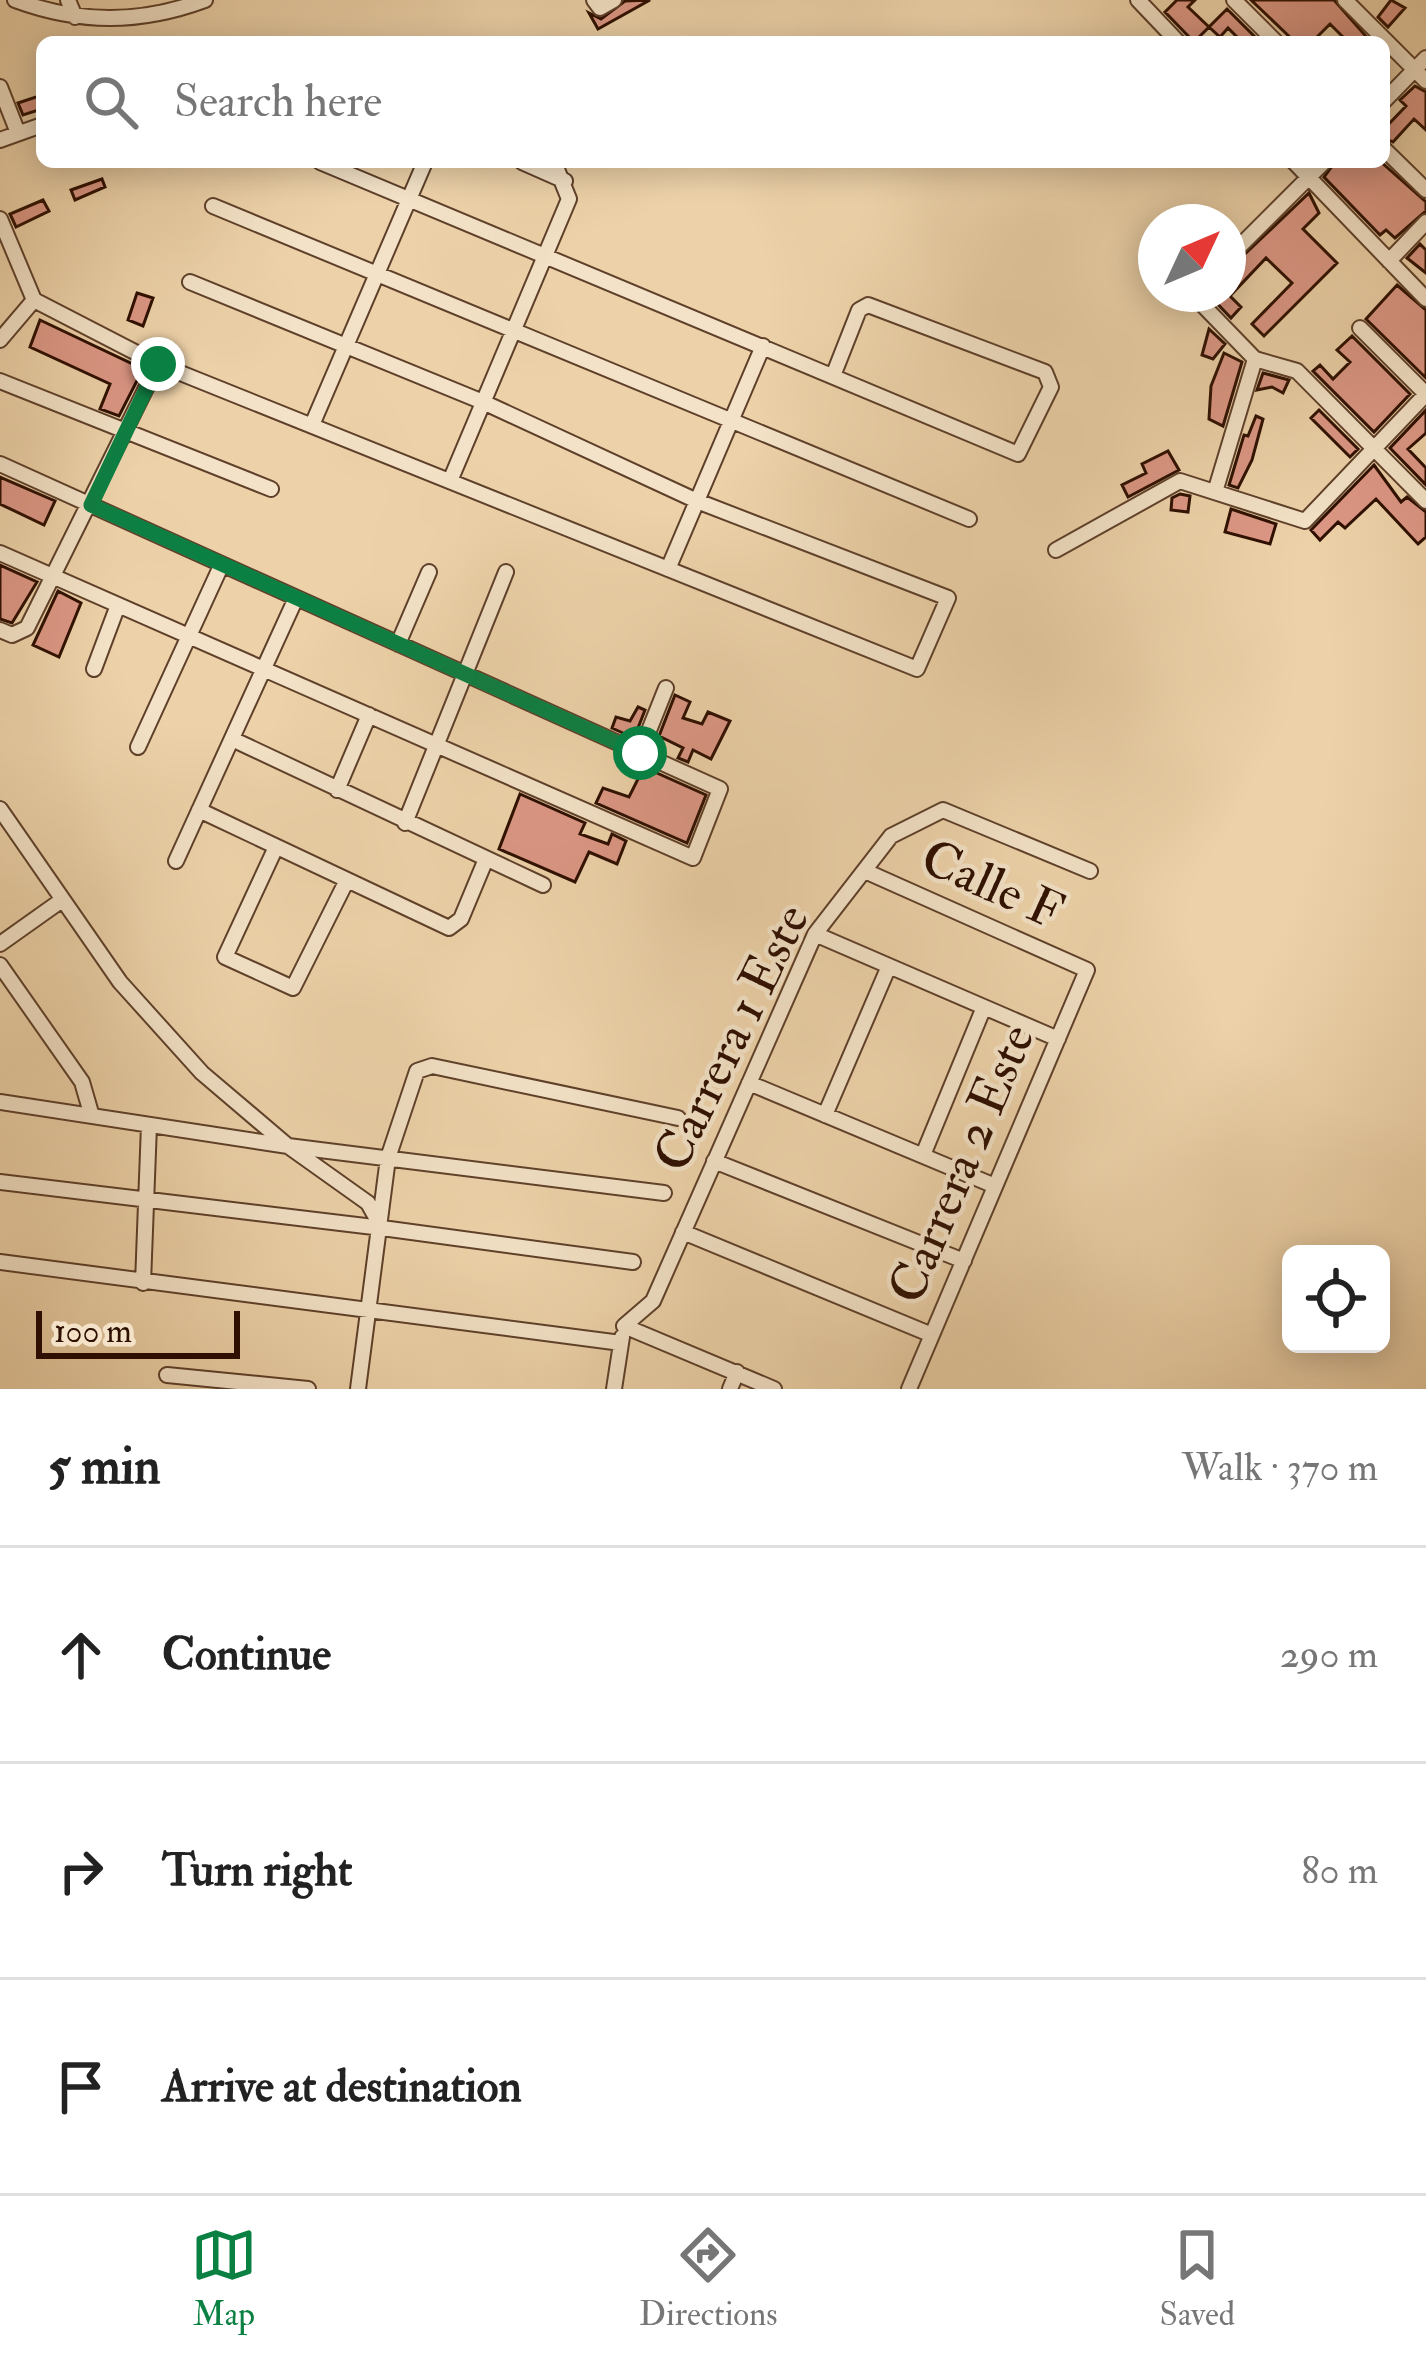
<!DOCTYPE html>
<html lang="en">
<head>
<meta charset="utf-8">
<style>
	:root { --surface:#fff; --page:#f2f2f2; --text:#222; --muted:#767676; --line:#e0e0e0; --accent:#0b8043 }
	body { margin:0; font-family:"IM FELL Double Pica",serif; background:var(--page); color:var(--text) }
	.controls { position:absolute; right:36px; bottom:36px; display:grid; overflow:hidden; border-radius:18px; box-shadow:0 6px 30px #0003 }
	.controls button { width:108px; height:108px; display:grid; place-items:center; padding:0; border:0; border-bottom:3px solid var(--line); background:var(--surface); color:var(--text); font:60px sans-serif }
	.compass { position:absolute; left:1138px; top:204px; width:108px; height:108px; border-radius:50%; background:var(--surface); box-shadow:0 6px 30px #0003; rotate:46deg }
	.scale { position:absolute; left:36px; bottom:30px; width:204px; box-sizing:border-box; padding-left:12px; border:6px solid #2e0f00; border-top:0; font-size:33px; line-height:42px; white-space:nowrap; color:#2e0f00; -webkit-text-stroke:9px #f3e2c7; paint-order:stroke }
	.stop { position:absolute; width:36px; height:36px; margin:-27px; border:9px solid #0b8043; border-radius:50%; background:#fff }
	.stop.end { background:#0b8043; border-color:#fff; box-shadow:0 3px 12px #0008 }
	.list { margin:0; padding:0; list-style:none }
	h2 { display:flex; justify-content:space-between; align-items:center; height:156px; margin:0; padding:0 48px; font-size:51px }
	h2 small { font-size:39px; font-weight:400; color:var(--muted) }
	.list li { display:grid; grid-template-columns:78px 1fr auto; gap:36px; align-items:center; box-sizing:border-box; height:216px; padding:0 48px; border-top:3px solid var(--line) }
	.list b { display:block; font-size:45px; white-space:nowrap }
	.list em { font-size:39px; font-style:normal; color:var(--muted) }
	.icon { flex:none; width:66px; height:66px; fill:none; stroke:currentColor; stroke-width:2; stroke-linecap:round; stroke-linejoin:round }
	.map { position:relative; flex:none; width:1426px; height:1389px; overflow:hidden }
	.search { position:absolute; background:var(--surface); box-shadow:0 6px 30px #0003; left:36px; right:36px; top:36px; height:132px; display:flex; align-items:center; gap:30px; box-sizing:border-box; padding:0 42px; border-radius:18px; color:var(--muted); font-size:45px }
	.sheet { height:804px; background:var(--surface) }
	nav { display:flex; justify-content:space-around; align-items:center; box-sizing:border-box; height:168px; border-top:3px solid var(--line); background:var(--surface); font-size:33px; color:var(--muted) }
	nav a { display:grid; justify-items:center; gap:6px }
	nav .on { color:var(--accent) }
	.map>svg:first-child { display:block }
	.building { fill:#dc9785; stroke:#2e0f00; stroke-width:3 }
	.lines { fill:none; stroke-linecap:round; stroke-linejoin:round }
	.street-casing { stroke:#5e402a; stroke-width:18 }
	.street { stroke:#f3e2c7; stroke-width:14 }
	.route { stroke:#0b8043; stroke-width:15 }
	.labels { text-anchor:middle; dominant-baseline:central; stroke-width:9; stroke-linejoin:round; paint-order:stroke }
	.street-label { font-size:51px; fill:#2e0f00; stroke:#f3e2c7 }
</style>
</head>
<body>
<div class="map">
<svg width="1426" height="1389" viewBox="0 0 1426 1389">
	<rect width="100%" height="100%" fill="#edd2a9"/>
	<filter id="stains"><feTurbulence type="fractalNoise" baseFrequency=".00167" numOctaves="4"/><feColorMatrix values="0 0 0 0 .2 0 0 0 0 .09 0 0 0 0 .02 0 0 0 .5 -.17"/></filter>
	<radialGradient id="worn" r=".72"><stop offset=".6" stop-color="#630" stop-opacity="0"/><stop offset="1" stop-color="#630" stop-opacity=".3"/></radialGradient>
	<!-- building -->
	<path class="building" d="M650,0L598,29L589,13L601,19L625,1Z
		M1177,0H1195L1188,7L1209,27L1194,42L1165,12Z
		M1251,0H1334L1371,42H1348L1330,24L1312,42H1295Z
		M1391,0L1405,8L1388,27L1378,17Z
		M1227,9L1260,42H1242L1228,28L1220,37L1209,27Z
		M1415,86L1426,92V130L1414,119L1393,142L1384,138V129L1406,106L1400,100Z
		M42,95V109L23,115L18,103Z
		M1335,162H1381L1426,202V211L1395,238L1386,230L1380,235L1324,177Z
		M102,179L105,187L75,200L71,190Z
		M1309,193L1319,213L1303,229L1337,263L1264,336L1252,324L1292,283L1266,258L1230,296L1241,307L1231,318L1208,294L1228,295V270Z
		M43,200L49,211L16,227L10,214Z
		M1420,244L1426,250V273L1407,258Z
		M1397,285L1426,310V378L1366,319Z
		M137,293L153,298L143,326L128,320Z
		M40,320L143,369L119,416L100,409L110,384L30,347Z
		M1209,329L1225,344L1213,359L1202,355Z
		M1352,336L1410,394L1374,432L1313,371L1320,365L1333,379L1350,362L1337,350Z
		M1224,353L1242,362L1223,426L1209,419L1211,386Z
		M1263,373L1289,380L1283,393L1272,387L1257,390Z
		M1319,410L1358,449L1350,457L1311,418Z
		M1426,410V433L1408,449L1426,468V485L1390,448Z
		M1256,416L1263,419L1252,460L1238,488L1229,485L1244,435L1248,436Z
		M1168,451L1179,470L1128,497L1122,485L1146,473L1142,464Z
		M1374,465L1401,502L1407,497L1426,512V537L1418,544L1376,499L1345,528L1338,522L1320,540L1311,530Z
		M0,477L55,501L44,525L0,504Z
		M1180,494L1190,496L1188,512L1171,510L1172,498Z
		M1231,509L1276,524L1270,544L1225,532Z
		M0,565L37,582L12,623L0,619Z
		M58,591L81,603L59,657L33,645Z
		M675,695L690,702L683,718L702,724L708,712L730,721L711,759L693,750L688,762L678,758L683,748L659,736Z
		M638,707L645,710L634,738L612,728L616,717L630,721Z
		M630,761L706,795L687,843L596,803L603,788L629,797L639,777L626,772Z
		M520,794L585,823L580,834L608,844L612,834L626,841L617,864L589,852L575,882L499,849Z"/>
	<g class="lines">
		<!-- street casing -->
		<g class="street-casing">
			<path id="street" d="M15,0C80,24 140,24 205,0
				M68,0L75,17
				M594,0L600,8L614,0
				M1138,0L1178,42
				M1234,0L1276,42
				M1345,0L1426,81
				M0,87L18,133
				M1384,101L1426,58
				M0,140L42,125
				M1384,149L1426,190
				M320,162L1018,454L1051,387L1045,372L868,305L859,310L833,376
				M522,162L565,181
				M1294,162L1426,299
				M213,206L969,519
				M0,219L34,300
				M1228,258L1324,162
				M1389,261L1426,222
				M1192,294L1255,359L1297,371L1426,501
				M34,300L158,364L917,669L948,598L697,501L483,402L190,282
				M0,340L34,300
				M0,381L271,489
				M312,425L425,162
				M0,464L720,789L693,858L0,553
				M450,481L569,199L554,162
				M1215,492L1255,359
				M1056,550L1180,481L1305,521L1426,394L1360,328
				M668,569L763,346
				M0,630L12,635L27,628L158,364
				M398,644L429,572
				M94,669L118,605
				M232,739L543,885
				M138,747L221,566
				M640,753L666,688
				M337,790L369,715
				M0,809L120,982L202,1073L288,1146L368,1203L382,1228L633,1262
				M199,810L449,928L461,919L486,859
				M405,823L506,572
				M276,847L225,957L293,988L346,882
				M176,861L296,598
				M865,871L1087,970L909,1389
				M815,934L1058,1039
				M0,944L62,900
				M0,965L82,1082L91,1113
				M749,1083L995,1186
				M0,1102L288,1146L664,1193
				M825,1115L889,966
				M923,1155L984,1007
				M714,1161L964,1261
				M0,1182L382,1228
				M683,1232L932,1335
				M0,1262L621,1343
				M143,1283L149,1125
				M624,1326L653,1301L815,934L891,836L943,810L1090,871
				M624,1326L774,1389
				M167,1375L308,1389
				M358,1389L388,1158L417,1071L432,1066L678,1118
				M614,1389L622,1337
				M730,1389L737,1372"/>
		</g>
		<!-- street -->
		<use href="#street" class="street"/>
	</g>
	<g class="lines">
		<!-- route -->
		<path class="route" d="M158,364L91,505L640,753"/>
	</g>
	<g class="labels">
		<!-- street labels -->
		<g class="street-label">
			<text transform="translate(992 885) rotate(24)">Calle F</text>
			<text transform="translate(732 1038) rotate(-64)">Carrera 1 Este</text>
			<text transform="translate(962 1164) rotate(-67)">Carrera 2 Este</text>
		</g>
	</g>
	<rect width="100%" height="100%" filter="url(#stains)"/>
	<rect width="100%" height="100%" fill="url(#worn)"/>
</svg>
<div class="controls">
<button><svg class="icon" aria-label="locate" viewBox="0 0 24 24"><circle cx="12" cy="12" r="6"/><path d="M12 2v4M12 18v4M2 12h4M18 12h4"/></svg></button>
</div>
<svg class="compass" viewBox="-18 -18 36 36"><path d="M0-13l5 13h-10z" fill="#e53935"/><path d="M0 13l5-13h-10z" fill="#767676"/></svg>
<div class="scale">100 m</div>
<div class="stop" style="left:640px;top:753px"></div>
<div class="stop end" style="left:158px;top:364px"></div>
<div class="search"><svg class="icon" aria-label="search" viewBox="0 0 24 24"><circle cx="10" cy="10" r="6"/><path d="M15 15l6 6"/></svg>Search here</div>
</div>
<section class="sheet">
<h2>5 min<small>Walk · 370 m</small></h2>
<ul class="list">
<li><svg class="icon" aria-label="ahead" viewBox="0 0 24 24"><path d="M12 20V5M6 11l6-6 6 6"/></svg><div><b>Continue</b></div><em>290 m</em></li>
<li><svg class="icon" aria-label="right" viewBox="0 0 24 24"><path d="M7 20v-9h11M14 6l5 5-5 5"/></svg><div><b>Turn right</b></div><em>80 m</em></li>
<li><svg class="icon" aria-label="arrive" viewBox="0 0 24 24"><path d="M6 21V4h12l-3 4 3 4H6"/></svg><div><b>Arrive at destination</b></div></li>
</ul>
</section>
<nav>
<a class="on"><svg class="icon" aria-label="map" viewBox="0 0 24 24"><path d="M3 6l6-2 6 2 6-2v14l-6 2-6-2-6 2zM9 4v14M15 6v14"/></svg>Map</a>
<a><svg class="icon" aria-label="directions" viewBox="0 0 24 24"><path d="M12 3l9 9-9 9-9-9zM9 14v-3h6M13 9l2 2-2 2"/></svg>Directions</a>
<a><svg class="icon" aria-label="saved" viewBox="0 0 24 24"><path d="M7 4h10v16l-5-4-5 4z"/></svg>Saved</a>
</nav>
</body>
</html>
